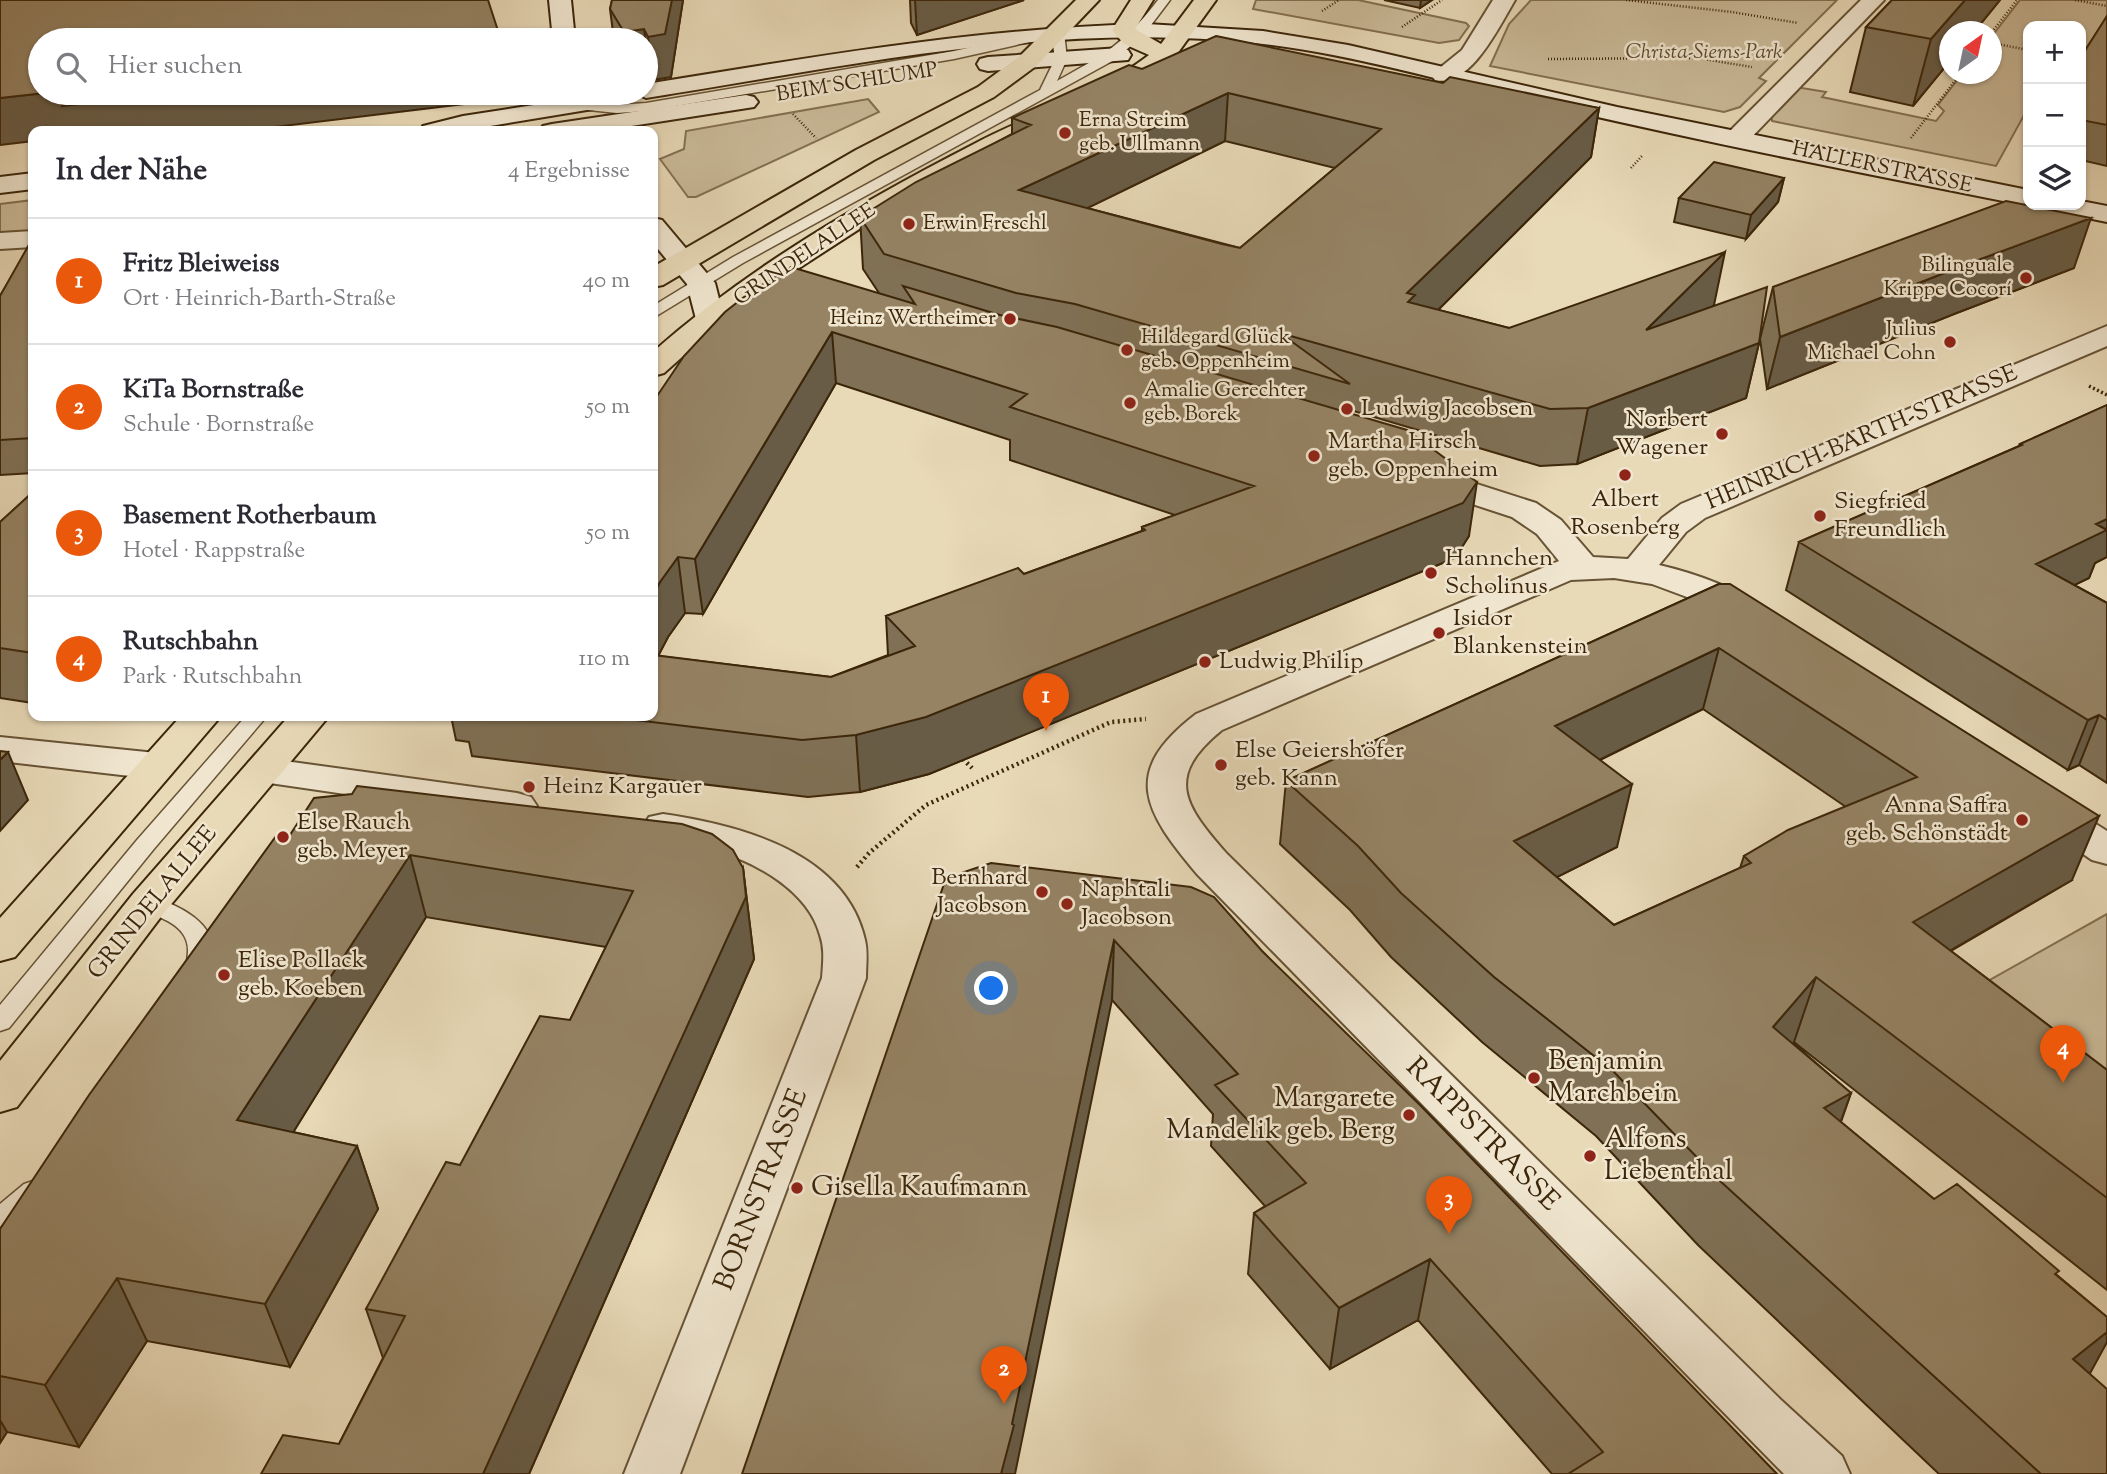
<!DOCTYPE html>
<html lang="de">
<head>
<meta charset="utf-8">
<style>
	:root { --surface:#fff; --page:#f7f7f7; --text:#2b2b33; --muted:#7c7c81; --line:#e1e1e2; --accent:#ea580c }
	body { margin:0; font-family:"Sorts Mill Goudy",serif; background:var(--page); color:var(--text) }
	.controls { position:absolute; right:21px; top:21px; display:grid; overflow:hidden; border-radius:14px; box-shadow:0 2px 5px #0004 }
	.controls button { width:63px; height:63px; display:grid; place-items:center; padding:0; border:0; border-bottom:2px solid var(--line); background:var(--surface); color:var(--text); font:35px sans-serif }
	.compass { position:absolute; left:1939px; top:21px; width:63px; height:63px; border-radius:50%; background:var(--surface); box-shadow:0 2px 5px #0004; rotate:33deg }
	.you { position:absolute; left:992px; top:989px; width:24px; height:24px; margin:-18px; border:5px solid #fff; border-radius:50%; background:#1a73e8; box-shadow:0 0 0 10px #1a73e833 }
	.badge { display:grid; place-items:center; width:46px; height:46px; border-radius:50%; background:var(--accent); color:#fff; font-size:23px; font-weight:700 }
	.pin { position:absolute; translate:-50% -58px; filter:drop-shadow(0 2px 4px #0008) }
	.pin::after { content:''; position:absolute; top:37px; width:24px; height:21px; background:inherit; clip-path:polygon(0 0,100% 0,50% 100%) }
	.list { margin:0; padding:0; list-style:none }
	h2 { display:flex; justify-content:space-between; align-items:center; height:91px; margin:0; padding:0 28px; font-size:30px }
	h2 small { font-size:23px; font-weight:400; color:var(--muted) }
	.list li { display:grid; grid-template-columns:46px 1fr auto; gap:21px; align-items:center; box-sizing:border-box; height:126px; padding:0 28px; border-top:2px solid var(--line) }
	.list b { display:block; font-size:26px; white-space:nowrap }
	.list p { margin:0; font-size:23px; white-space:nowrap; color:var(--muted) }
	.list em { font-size:23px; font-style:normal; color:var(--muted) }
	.icon { flex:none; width:38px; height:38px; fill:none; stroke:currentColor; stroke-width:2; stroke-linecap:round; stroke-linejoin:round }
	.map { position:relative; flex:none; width:2107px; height:1474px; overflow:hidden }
	.search { position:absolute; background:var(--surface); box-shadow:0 2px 5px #0004; left:28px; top:28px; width:630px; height:77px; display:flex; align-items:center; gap:18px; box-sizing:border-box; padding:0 24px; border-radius:38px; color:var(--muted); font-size:26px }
	.panel { position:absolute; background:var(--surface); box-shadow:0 2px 5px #0004; left:28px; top:126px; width:630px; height:595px; border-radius:14px }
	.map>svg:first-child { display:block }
	.green { fill:#cbbb9a; stroke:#847052; stroke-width:2 }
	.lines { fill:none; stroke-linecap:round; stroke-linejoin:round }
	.lane-casing { stroke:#675335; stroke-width:3 }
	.street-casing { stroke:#675335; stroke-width:4 }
	.secondary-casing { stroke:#3c260a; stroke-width:4 }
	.primary-casing { stroke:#3c260a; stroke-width:4 }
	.path-far2 { stroke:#3c260a; stroke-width:2.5; stroke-dasharray:1 2; stroke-linecap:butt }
	.path-far1 { stroke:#3c260a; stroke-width:3.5; stroke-dasharray:2 2.5; stroke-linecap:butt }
	.path { stroke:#3c260a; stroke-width:4.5; stroke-dasharray:2 3.5; stroke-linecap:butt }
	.lane { fill:#f0e6d0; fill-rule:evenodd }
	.street { fill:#f0e6d0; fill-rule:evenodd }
	.secondary { fill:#f0e6d0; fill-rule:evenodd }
	.primary { fill:#e8d9b7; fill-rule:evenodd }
	.wall { fill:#807156; stroke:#3c260a; stroke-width:2; fill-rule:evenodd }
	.shaded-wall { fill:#685c46; stroke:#3c260a; stroke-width:2 }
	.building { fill:#958364; stroke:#3c260a; stroke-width:2; fill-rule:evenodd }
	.poi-dot { fill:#8f2418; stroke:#f0e6d0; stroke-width:2.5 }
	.labels { text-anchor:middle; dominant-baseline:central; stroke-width:5; stroke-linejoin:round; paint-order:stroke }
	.far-park-label { font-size:21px; font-style:italic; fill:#604b2e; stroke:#f0e6d0 }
	.far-street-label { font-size:21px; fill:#3c260a; stroke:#f0e6d0 }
	.far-poi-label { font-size:21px; fill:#3c260a; stroke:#f0e6d0; text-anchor:start }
	.poi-label { font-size:24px; fill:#3c260a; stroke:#f0e6d0; text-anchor:start }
	.street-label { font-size:24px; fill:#3c260a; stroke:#f0e6d0 }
	.near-poi-label { font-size:28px; fill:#3c260a; stroke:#f0e6d0; text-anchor:start }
	.near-street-label { font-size:28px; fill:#3c260a; stroke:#f0e6d0 }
</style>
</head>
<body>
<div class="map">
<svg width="2107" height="1474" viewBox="0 0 2107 1474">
	<rect width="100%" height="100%" fill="#e8d9b7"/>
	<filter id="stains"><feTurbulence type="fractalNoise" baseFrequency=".00286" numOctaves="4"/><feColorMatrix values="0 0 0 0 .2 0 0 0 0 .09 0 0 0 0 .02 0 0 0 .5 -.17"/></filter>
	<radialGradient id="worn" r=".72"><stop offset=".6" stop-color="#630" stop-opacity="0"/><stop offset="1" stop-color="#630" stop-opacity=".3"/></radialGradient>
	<!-- green -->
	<path class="green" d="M1256,0H1358L1466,23L1469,26L1459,40L1439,43L1253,9Z
		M1531,0H1837L1759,78L1766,81L1740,107L1724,112L1490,66L1509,24Z
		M2020,0H2107V28L2101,27L2085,50L2081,70V26H2028V108L1996,166L1772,121L1771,112L1796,87L1826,92L1822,97L1936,121L1944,111L1938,105L1962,74H1992V36Z
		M868,99L879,112L696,197H688L660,159L684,149L686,131Z
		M33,200V234L0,235V204Z
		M2107,914V1154L1931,1013Z"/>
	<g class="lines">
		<!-- lane casing -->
		<g class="lane-casing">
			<path id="lane" d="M1158,0H1170L1145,33L1116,59L743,263L653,318V306L733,257L1040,90L1055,59L1052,37L954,59L646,111L617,113L579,109L574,108V102L617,105L646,103L954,51L1058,28L1064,32L1067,59L1057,81C1104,55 1125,43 1158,0Z
				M246,716H267L153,850L9,1028L0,1031V1005L137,840Z
				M148,896C181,905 231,929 206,972L198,975L190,972C185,964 188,959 188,950C188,925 160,917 140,910L136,904L140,898Z
				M33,1181L42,1184L46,1192C38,1208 16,1225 0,1231V1204L24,1184Z"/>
		</g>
		<!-- street casing -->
		<g class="street-casing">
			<path id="street" d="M1493,0H1515C1500,25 1470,89 1435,80L1431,75L1462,50Z
				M1861,0H1884L1745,144L1736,146L1727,144L1724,139L1727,134Z
				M33,231V247L0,249V233Z
				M2107,326V346L1705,518L1686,532L1659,565C1690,572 1751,591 1769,617L1764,625L1751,628L1738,625L1695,600L1652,584L1614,578L1571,580L1222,730C1164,777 1184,805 1227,854L1781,1400L1842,1456L1850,1474H1784L1197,874C1144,811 1120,772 1196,714L1559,561L1537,534L1512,517L1414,485L1409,478L1414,471L1425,468L1436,471L1536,503L1561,520L1593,557L1628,559L1662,518L1681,504Z
				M0,737L156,753L170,757L176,766L170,775L156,779L0,761Z
				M263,758L517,793L531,797L537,806L531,815L517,819L249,780L243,771L249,762Z
				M2047,798L2061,802L2107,831V864L2092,860L2033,820L2027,811L2033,802Z
				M663,814C739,825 845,852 865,940C868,953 866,965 866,978L680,1474H624L822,978C823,963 825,949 820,935C808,890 754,861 713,850C692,844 670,842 649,837L643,827L649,817Z"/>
		</g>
		<!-- secondary casing -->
		<g class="secondary-casing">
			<path id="secondary" d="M549,0H571L575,40H553Z
				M1147,24L1263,31L1348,45L1617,107L2028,190V205H2032L2028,206C1871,175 1714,144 1558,108C1446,83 1335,47 1220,40C1027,26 836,68 646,98L635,93H646V84C813,57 978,28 1147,24Z
				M1120,48L1128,50L1131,55L1128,60L988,71L980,69L977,64L980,59L988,57Z
				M746,95L754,97L758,102L754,107L599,131H540L543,126L552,124Z
				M585,97L593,99L597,104L593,109L460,131H420L423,126L463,116Z
				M33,173V189L0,193V177Z
				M2081,201L2107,206V222L2053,211L2049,205H2081Z
				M653,218L662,220L715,283L724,319L720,325L710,328L700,325L696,319L687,284L653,243Z"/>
		</g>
		<!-- primary casing -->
		<g class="primary-casing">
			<path id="primary" d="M1076,0H1099L1036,66L994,97L874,160L663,285L653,287V267L856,150L978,87L1020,56Z
				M1131,0H1153L1135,29L1161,44L1194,0H1216L1177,54L1153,74L1109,99L993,153L864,226L779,281L700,341L664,373L653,376V352C749,267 861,202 974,144C1032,113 1097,95 1149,55L1124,44L1112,30Z
				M181,716H221L15,957L0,961V918Z
				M289,716H329L163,914L17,1107L0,1112V1061L133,894Z"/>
		</g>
		<!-- path-far2 -->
		<path class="path-far2" d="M1626,0L1732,12L1798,23
			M2075,0L2107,6
			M1322,11L1339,0
			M1402,27L1442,0
			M1992,32L2017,0
			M1992,43L2028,50
			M1548,59L1697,58L1752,67
			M793,114L816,138
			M1911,138L1960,74
			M1631,168L1642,156"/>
		<!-- path-far1 -->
		<path class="path-far1" d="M2089,386L2107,395"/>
		<!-- path -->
		<path class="path" d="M963,759L972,768
			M857,867L869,853L926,805L1111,722L1146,719"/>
		<!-- lane -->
		<use href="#lane" class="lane"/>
		<!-- street -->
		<use href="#street" class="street"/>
		<!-- secondary -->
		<use href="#secondary" class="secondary"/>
		<!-- primary -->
		<use href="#primary" class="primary"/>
	</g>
	<!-- wall -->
	<path class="wall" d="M612,0H683L671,77L653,80L650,72L646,40H614L610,9Z
		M910,0H1024L917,35L911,23Z
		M1384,0H1432L1420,8Z
		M1892,0H2000L1974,32H1950V61L1913,106L1850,92L1866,27Z
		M2107,16V166L2081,160V57Z
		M1142,69L1443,83L1599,108L1591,157L1438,310L1509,328L1714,305L1711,307L1760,339L1773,287L2074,268L1954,314L1767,389L1760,339L1746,398L1577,464L1540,466L1347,409V412L1469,536L1455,558L929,774L860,792L808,797L472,756L469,742L456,740L451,716H653V402L879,293L863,269L860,217L1012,134V118ZM1225,141L1335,168L1240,248L1087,208ZM836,383L1010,440V460L1175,515L1142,527V531L1024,574L886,616L888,655L831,677L658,656L668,637L685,613L703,614Z
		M1784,178L1778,202L1746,239L1674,222L1679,198Z
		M33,241V473L0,475V296Z
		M2107,405V557L2095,563L2089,578L2074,585L2107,603V783L2079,765L2068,770L1786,590L1799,542L2019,446L2020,444Z
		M33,492V703L0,698V522Z
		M1719,584L2072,880L1951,951L2107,1070V1290L1794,1042L1793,1043L1851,1093L1841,1122L1934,1199L2057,1275L2107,1317V1342L2089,1374L2107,1474H1939L1698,1245L1596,1136L1482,1042L1391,957L1350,910L1280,844L1286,781ZM1703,709L1846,807L1744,856L1740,868L1614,925L1557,877L1617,847L1600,760Z
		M288,838L743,868L754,959L529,1474H261L339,1444L383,1358L366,1309L460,1165L570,1020L606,947L426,917L293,1132L357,1146L378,1209L290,1367L147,1341L79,1447L7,1432L0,1443V1229Z
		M946,878L1263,952L1777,1474H1552L1418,1320L1330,1369L1248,1274L1254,1213L1265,1206L1211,1146L1213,1114L1112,1000Z"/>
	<!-- shaded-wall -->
	<path class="shaded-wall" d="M672,0H683L671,77L653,80L648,37Z
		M915,0H1024L917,35Z
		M1421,0H1432L1420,8Z
		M1965,0H2000L1974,32H1950V61L1913,106L1931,39Z
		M644,29L650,72H646V40H625L624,32Z
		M45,93H513L514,98L241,131H33V141L0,145V98Z
		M1228,93L1225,141L1020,241L1019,190Z
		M1599,108L1591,157L1410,338L1407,293Z
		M1784,178L1778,202L1746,239L1751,215Z
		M2091,218L2074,268L1954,314L1767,389L1780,337L1970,263Z
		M1725,252L1714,305L1635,385L1646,330Z
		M832,332L836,383L703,614L695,559Z
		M1759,343L1746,398L1577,464L1588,408Z
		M1477,482L1469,536L1455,558L929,774L860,792L856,735Z
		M2107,519V557L2095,563L2089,578L2019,612L2036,564L2096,524Z
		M678,557L685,613L668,637L656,660L653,701V595L660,582Z
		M1719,648L1703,709L1542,788L1555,726Z
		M2099,715L2079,765L2068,770L2088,720Z
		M8,752L28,800L0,831V760Z
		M1632,784L1617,847L1501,905L1514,841Z
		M2099,816L2072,880L1889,986L1913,922Z
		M410,855L426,917L262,1183L237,1120Z
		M743,868L754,959L529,1474H483Z
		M1114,940L1112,1000L1015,1474H1001Z
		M1816,977L1794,1042L1752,1092L1773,1027Z
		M1851,1093L1827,1159L1824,1108Z
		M357,1146L378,1209L290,1367L265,1304Z
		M1430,1259L1418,1320L1330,1369L1339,1308Z
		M117,1278L147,1341L79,1447L45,1385Z
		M2107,1332V1342L2081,1390L2073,1359Z
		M0,1420L7,1432L0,1443Z"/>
	<!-- building -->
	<path class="building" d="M0,0H488L501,40H40V93H45L0,98Z
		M612,0H672L665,34L648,37L644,29L624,32L610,9Z
		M1892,0H1965L1931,39L1866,27Z
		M2107,16V125L2081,120V57Z
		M1216,36L1443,83L1450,77L1599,108L1407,293L1415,295L1408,302L1509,328L1725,252L1646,330L1767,287L1759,343L1588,408L1550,409L1280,333L1350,384L1075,304L1016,293L884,254L860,217L916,182L1031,125L1012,118L1129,65L1142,69ZM1228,93L1381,129L1240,248L1222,244L1019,190Z
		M64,93H175L62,106Z
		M1714,162L1784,178L1751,215L1679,198Z
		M2006,201L2091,218L1970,263L1780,337L1773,287Z
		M31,241H33V438L0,440V296Z
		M791,267L915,304L903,286L1000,315L1057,327L1407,430L1477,482L1463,503L926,717L856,735L802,740L602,716H653V655L831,677L915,646L886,616L1018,568L1024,574L1145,530L1142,527L1254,486L1010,407L1027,394L832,332L695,559L678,557L660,582L653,595V402L684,356L725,312L749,293Z
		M2107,405V519L2096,524L2107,530L2036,564L2107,603V720L2099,715L2088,720L1799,542L2022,445L2020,444Z
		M33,492V653L0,648V522Z
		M1719,584H1730L2099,816L1913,922L2107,1070V1198L1816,977L1773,1027L1851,1093L1824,1108L1934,1199L1957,1184L2059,1271L2055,1274L2107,1317V1332L2073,1359L2107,1389V1474H2041L1719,1180L1613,1071L1494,977L1401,893L1358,846L1286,781ZM1719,648L1917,777L1788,830L1744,856L1751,863L1614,925L1514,841L1632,784L1555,726Z
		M0,751L8,752L0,760Z
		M357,786L682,824L712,834L733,850L743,868L746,897L483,1474H261L283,1435L339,1444L405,1316L366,1309L446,1162L460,1165L540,1016L570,1020L633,891L410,855L237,1120L357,1146L265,1304L117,1278L45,1385L0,1376V1229L89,1095L276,836L288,838L314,798L352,794Z
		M991,863L1191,887L1214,897L1263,952L1421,1106L1777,1474H1568L1603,1452L1430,1259L1339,1308L1254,1213L1306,1183L1215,1085L1238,1074L1114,940L1012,1424L1014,1425L1001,1474H742L946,878Z"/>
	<!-- markers -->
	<g class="poi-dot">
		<circle cx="1065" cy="133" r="7"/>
		<circle cx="909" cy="224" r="7"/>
		<circle cx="2026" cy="278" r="7"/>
		<circle cx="1010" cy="319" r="7"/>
		<circle cx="1950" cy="342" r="7"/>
		<circle cx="1127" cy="350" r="7"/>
		<circle cx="1130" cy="403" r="7"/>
		<circle cx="1347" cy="409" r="7"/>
		<circle cx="1722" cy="434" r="7"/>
		<circle cx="1314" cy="456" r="7"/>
		<circle cx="1625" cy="475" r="7"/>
		<circle cx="1820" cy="516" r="7"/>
		<circle cx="1431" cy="573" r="7"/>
		<circle cx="1439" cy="633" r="7"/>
		<circle cx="1205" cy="662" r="7"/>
		<circle cx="1221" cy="765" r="7"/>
		<circle cx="529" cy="787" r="7"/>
		<circle cx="2022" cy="820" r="7"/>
		<circle cx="283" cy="837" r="7"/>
		<circle cx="1042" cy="892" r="7"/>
		<circle cx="1067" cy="904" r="7"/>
		<circle cx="224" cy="975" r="7"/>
		<circle cx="1534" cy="1078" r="7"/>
		<circle cx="1409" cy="1115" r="7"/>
		<circle cx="1590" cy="1156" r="7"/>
		<circle cx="797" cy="1188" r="7"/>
	</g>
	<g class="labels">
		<!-- far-park labels -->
		<g class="far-park-label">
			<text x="1704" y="53">Christa-Siems-Park</text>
		</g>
		<!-- far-street labels -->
		<g class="far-street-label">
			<text transform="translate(857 83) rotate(-9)">BEIM SCHLUMP</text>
			<text transform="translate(1882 168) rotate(12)">HALLERSTRASSE</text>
			<text transform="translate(805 255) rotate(-34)">GRINDELALLEE</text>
		</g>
		<!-- far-poi labels -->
		<g class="far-poi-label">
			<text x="1079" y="121">Erna Streim<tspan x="1079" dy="24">geb. Ullmann</tspan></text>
			<text x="923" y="224">Erwin Freschl</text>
			<text x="2012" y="266" text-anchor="end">Bilinguale<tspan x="2012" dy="24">Krippe Cocorí</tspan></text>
			<text x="996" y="319" text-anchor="end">Heinz Wertheimer</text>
			<text x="1936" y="330" text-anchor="end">Julius<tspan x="1936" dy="24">Michael Cohn</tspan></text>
			<text x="1141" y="338">Hildegard Glück<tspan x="1141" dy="24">geb. Oppenheim</tspan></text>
			<text x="1144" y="391">Amalie Gerechter<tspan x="1144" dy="24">geb. Borek</tspan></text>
		</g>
		<!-- poi labels -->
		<g class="poi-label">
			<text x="1361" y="409">Ludwig Jacobsen</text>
			<text x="1708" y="420" text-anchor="end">Norbert<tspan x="1708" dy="28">Wagener</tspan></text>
			<text x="1328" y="442">Martha Hirsch<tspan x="1328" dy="28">geb. Oppenheim</tspan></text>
			<text x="1625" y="500" text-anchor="middle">Albert<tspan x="1625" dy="28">Rosenberg</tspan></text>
			<text x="1834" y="502">Siegfried<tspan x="1834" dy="28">Freundlich</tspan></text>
			<text x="1445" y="559">Hannchen<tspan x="1445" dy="28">Scholinus</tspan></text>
			<text x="1453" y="619">Isidor<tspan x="1453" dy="28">Blankenstein</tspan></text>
			<text x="1219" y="662">Ludwig Philip</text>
			<text x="1235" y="751">Else Geiershöfer<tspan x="1235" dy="28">geb. Kann</tspan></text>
			<text x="543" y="787">Heinz Kargauer</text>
			<text x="2008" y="806" text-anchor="end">Anna Saffra<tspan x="2008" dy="28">geb. Schönstädt</tspan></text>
			<text x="297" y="823">Else Rauch<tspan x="297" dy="28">geb. Meyer</tspan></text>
			<text x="1028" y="878" text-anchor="end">Bernhard<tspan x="1028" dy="28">Jacobson</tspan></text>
			<text x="1081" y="890">Naphtali<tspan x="1081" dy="28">Jacobson</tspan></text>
			<text x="238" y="961">Elise Pollack<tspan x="238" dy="28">geb. Koeben</tspan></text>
		</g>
		<!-- street labels -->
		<g class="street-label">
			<text transform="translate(1862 438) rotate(-23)">HEINRICH-BARTH-STRASSE</text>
			<text transform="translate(153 903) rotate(-51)">GRINDELALLEE</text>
		</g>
		<!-- near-poi labels -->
		<g class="near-poi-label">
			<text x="1548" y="1062">Benjamin<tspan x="1548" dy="32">Marchbein</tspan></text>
			<text x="1395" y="1099" text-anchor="end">Margarete<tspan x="1395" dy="32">Mandelik geb. Berg</tspan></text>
			<text x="1604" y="1140">Alfons<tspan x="1604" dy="32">Liebenthal</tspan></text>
			<text x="811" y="1188">Gisella Kaufmann</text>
		</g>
		<!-- near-street labels -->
		<g class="near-street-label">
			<text transform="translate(1482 1135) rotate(45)">RAPPSTRASSE</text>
			<text transform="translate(762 1190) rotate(-69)">BORNSTRASSE</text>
		</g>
	</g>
	<rect width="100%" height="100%" filter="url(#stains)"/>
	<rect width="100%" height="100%" fill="url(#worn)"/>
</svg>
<div class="controls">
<button>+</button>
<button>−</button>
<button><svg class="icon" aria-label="layers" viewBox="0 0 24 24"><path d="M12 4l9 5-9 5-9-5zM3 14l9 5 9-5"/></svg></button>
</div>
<svg class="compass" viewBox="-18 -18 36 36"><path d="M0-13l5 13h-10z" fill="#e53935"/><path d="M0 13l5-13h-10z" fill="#7c7c81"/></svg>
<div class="you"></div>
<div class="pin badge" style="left:1046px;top:731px">1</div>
<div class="pin badge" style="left:1004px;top:1404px">2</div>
<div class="pin badge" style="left:1449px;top:1234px">3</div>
<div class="pin badge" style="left:2063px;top:1083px">4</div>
<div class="search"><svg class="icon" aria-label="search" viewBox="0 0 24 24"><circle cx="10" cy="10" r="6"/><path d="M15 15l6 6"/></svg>Hier suchen</div>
<section class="panel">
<h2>In der Nähe<small>4 Ergebnisse</small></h2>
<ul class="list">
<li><span class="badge">1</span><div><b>Fritz Bleiweiss</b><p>Ort · Heinrich-Barth-Straße</p></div><em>40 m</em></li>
<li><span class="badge">2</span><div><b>KiTa Bornstraße</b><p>Schule · Bornstraße</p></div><em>50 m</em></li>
<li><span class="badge">3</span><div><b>Basement Rotherbaum</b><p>Hotel · Rappstraße</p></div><em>50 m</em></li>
<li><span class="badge">4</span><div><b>Rutschbahn</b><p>Park · Rutschbahn</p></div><em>110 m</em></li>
</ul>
</section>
</div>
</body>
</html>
